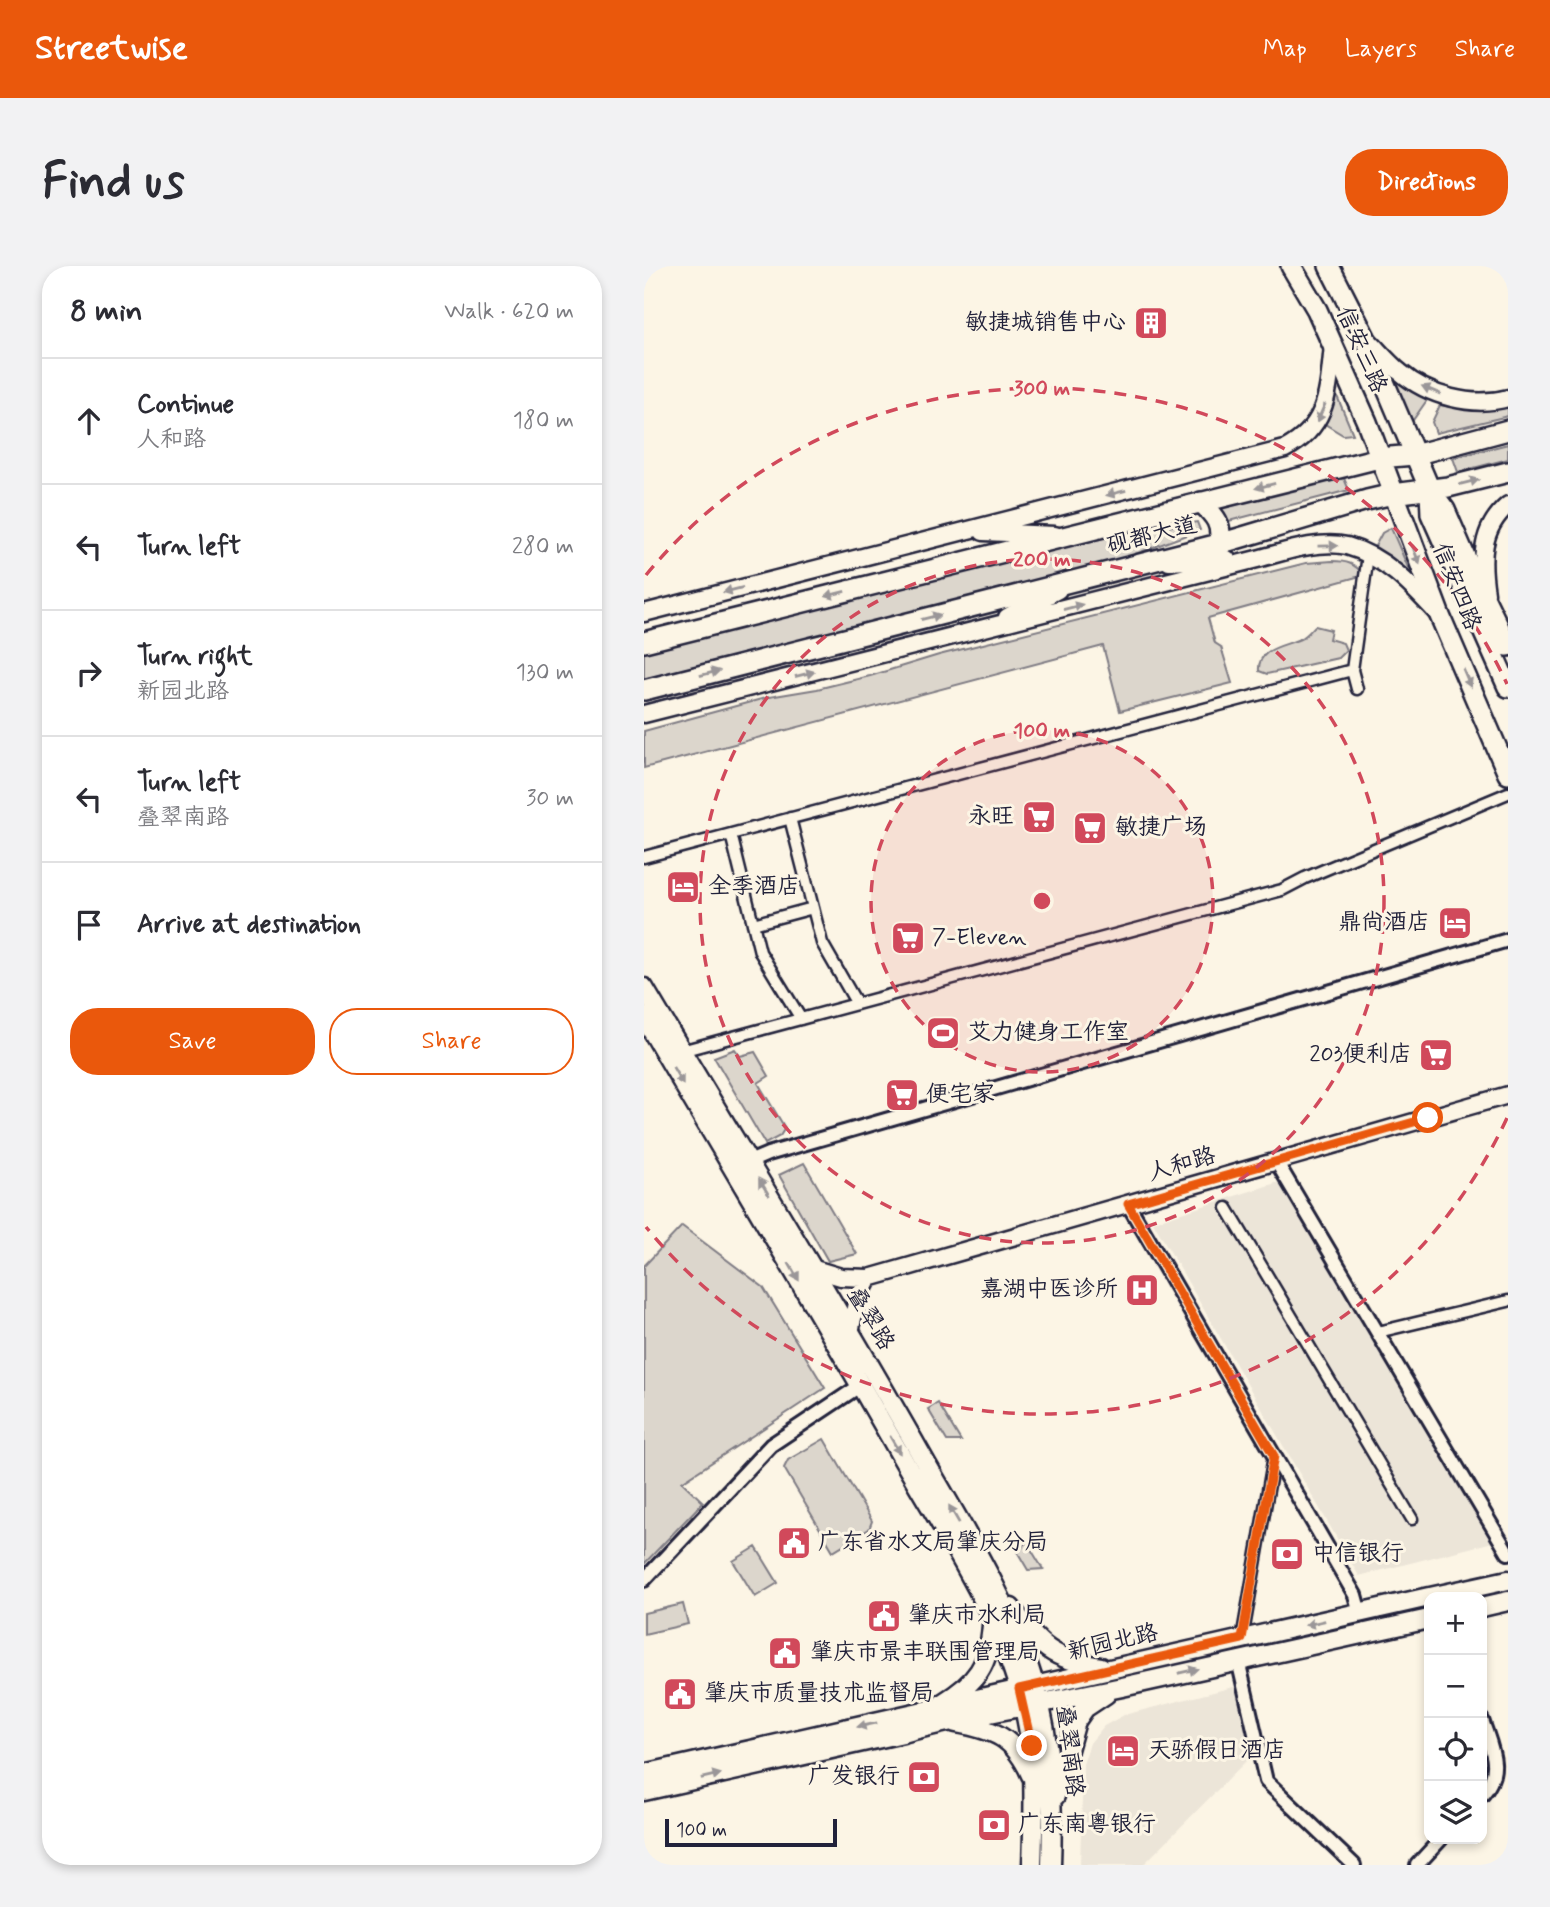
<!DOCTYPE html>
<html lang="en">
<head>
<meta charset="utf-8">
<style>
	:root { --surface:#fff; --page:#f2f2f3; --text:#2b2b33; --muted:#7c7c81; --line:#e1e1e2; --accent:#ea580c }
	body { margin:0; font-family:Mynerve,"LXGW WenKai TC",sans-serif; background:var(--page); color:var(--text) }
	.controls { position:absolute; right:21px; bottom:21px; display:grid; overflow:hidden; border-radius:14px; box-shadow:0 4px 10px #0003 }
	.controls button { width:63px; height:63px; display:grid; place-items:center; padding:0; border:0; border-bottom:2px solid var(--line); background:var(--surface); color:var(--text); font:35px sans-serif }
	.scale { position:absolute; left:21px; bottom:18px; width:172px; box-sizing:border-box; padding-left:7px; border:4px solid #22223b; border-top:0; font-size:19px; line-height:24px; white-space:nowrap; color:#22223b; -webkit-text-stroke:5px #fcf5e5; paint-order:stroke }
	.stop { position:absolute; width:21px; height:21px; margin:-16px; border:5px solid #ea580c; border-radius:50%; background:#fff }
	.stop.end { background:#ea580c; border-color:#fff; box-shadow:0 2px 7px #0008 }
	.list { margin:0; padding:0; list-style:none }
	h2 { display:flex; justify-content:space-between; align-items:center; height:91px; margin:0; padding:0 28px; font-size:30px }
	h2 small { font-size:23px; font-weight:400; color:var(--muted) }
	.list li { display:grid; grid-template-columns:46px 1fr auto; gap:21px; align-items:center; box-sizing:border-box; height:126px; padding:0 28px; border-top:2px solid var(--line) }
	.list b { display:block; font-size:26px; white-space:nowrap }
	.list p { margin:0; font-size:23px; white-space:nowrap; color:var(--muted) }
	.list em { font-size:23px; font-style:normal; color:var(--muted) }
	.actions { display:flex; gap:14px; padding:21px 28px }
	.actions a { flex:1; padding:16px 0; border:2px solid var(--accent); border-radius:28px; text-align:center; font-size:24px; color:var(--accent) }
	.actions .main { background:var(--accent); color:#fff }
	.icon { flex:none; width:38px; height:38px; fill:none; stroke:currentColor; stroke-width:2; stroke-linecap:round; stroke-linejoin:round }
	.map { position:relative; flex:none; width:864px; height:1599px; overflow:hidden; border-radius:28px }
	header { display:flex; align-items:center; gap:42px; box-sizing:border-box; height:98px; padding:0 35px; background:var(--accent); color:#fff }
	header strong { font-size:33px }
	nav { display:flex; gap:38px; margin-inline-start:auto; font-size:24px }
	.intro { display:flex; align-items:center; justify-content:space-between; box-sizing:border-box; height:168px; padding:0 42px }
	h1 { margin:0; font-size:49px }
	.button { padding:18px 32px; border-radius:28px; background:var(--accent); color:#fff; font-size:24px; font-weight:700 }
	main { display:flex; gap:42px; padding:0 42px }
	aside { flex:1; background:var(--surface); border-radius:28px; box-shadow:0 4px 10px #0003 }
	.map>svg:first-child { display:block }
	.built { fill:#ece5d8 }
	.green { fill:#dcd6cc; stroke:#7f7c84; stroke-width:2 }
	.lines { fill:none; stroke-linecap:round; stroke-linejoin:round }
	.pedestrian-casing { stroke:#22223b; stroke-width:15 }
	.minor-casing { stroke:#22223b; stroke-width:18 }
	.tertiary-casing { stroke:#22223b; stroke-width:21 }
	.secondary-casing { stroke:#22223b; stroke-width:23 }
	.primary-casing { stroke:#22223b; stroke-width:24 }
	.pedestrian { stroke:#fcf5e5; stroke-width:10 }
	.minor { stroke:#fcf5e5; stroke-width:12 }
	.tertiary { stroke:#fcf5e5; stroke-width:16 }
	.secondary { stroke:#fcf5e5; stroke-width:18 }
	.primary { stroke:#fcf5e5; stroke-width:19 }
	.oneway { fill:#9a9698 }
	.route { stroke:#ea580c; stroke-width:9 }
	.ring { fill:none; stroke:#d1495b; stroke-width:3.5; stroke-dasharray:12 9 }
	.labels { text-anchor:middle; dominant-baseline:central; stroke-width:6; stroke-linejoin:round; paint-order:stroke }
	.poi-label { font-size:23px; fill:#22223b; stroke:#fcf5e5; text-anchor:start }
	.street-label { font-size:23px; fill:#22223b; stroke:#fcf5e5 }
	.centre { fill:#d1495b; stroke:#fcf5e5; stroke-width:3.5 }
	.ring-label { font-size:21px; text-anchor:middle; font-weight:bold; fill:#d1495b; stroke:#fcf5e5; stroke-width:6; stroke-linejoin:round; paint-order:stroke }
</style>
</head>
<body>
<header>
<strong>Streetwise</strong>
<nav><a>Map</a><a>Layers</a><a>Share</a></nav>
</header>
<div class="intro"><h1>Find us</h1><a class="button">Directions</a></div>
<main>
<aside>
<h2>8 min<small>Walk · 620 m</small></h2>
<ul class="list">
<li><svg class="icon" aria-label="ahead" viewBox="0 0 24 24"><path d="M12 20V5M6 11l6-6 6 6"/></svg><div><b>Continue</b><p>人和路</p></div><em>180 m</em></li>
<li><svg class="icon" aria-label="left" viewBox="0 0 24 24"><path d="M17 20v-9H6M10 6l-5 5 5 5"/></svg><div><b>Turn left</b></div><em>280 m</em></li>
<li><svg class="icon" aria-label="right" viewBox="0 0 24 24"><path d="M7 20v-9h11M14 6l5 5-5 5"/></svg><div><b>Turn right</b><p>新园北路</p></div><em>130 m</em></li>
<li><svg class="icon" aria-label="left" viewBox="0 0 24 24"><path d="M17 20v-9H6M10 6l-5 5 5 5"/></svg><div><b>Turn left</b><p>叠翠南路</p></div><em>30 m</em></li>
<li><svg class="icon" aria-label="arrive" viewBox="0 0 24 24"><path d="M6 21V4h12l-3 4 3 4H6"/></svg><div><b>Arrive at destination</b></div></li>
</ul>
<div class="actions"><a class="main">Save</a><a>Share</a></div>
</aside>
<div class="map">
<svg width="864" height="1599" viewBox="0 0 864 1599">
	<rect width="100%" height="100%" fill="#fcf5e5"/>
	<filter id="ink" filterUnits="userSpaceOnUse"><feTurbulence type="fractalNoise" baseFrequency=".0143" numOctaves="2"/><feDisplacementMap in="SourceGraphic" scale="14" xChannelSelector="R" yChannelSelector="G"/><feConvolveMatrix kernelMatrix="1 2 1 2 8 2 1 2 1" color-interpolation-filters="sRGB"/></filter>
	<g filter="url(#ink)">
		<!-- built -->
		<path class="built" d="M638,915L849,1276L715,1310L509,956Z
			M593,1420L608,1489L499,1599H436L439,1498L446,1477L460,1460L480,1449Z"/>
		<!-- green -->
		<path class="green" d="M746,110L783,134L767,157Z
			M690,123L709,168L699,169L681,158L689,138Z
			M796,139L830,145L864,140V150L792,167L788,156Z
			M864,178V193L814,206L809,192Z
			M699,210L705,224L577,257L572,242Z
			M553,256L556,264L475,294L0,413V386L465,270Z
			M747,262L766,306L764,307L749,294L729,284L738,267Z
			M688,295C703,295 710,297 720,309L564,352L571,377L577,381L588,417L476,445L459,380L0,502V465L125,431L173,423L226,410L295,389L662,297Z
			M671,360L687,364L685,373L699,377L702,384L694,392L623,408L615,405C613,381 643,380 658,372C663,369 667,364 671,360Z
			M91,783L96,790L111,786L125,810L114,817L141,862L136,870L121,878L70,791Z
			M160,897L213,988L184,995L135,909Z
			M38,960L119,1021L181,1122L38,1216L59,1236L0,1298V1000Z
			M294,1137L317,1175H303L284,1143Z
			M180,1173L228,1255L225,1263L189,1285L140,1202L144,1194Z
			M382,1275L399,1303L384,1304L374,1287Z
			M112,1281L134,1317L111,1331L89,1295Z
			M39,1338L44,1358L0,1368V1347Z"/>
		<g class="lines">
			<!-- pedestrian casing -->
			<g class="pedestrian-casing">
				<path id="pedestrian" d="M708,404L713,423
					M146,552L178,677L213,738
					M87,568L116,686L157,753
					M0,591L708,404L724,289
					M109,658L169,642
					M37,785L638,624L661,612L864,527
					M583,942L768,1253
					M734,1066L864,1035
					M598,1373L630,1190"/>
			</g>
			<!-- minor casing -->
			<g class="minor-casing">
				<path id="minor" d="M632,895L864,1287
					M105,896L124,888L864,674
					M484,938L711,1329L716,1347
					M0,1314L127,1179L217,1119
					M594,1394L622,1515L710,1599
					M838,1454C847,1482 860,1504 838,1529
					M773,1599L797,1573"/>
			</g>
			<!-- tertiary casing -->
			<g class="tertiary-casing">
				<path id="tertiary" d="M725,75C735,85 745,97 756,106C784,130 828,142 864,132
					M339,266L411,269
					M525,296L583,293
					M842,327C837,294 836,263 864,239
					M0,347L641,183C685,160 684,124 689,80
					M363,351L414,324
					M0,448L617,292C643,285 676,274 703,280C740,290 768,320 793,347
					M167,1002L197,1011L225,1012L864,829
					M206,1067L212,1037L225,1012"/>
			</g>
			<!-- secondary casing -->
			<g class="secondary-casing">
				<path id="secondary" d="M0,722C90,874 183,1023 270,1176C314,1255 366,1333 391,1421C408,1478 409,1540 407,1599
					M0,751C85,897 173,1042 257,1190C300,1266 352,1341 376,1426C393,1483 390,1540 388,1599
					M786,1331L864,1314
					M838,1341L864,1335
					M367,1342C397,1381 407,1393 457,1401
					M299,1437C333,1416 345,1399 348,1359
					M312,1457C351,1464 370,1471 387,1509
					M0,1508L785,1331
					M0,1525L259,1467C331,1447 405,1437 478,1421C580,1399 683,1375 785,1353
					M411,1530L432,1455L441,1442L462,1428"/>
			</g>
			<!-- primary casing -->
			<g class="primary-casing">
				<path id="primary" d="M647,0L673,44L723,156L796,350L864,508
					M685,0L721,71L786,224L801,244L830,311L864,380
					M786,225L787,248L864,421
					M557,236C571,250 579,258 575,278
					M0,376L735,192L770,189L864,164
					M0,424L575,278L723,234L749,228L804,221L864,206"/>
			</g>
			<!-- pedestrian -->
			<use href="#pedestrian" class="pedestrian"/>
			<!-- minor -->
			<use href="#minor" class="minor"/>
			<!-- tertiary -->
			<use href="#tertiary" class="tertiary"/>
			<!-- secondary -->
			<use href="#secondary" class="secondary"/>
			<!-- primary -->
			<use href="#primary" class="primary"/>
		</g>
		<!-- one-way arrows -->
		<defs><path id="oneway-solid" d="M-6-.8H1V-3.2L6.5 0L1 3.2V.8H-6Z" transform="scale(1.75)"/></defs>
		<g class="oneway">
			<use href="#oneway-solid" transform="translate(787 124) rotate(-157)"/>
			<use href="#oneway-solid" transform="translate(677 147) rotate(114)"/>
			<use href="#oneway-solid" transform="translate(825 216) rotate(-14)"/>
			<use href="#oneway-solid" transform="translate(621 220) rotate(166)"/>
			<use href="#oneway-solid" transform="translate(472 227) rotate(166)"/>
			<use href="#oneway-solid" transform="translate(684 280) rotate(-1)"/>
			<use href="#oneway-solid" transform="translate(772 289) rotate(68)"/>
			<use href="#oneway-solid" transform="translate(89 324) rotate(166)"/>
			<use href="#oneway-solid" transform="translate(191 328) rotate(166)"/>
			<use href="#oneway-solid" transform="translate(429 341) rotate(-15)"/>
			<use href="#oneway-solid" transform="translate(287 351) rotate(-14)"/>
			<use href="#oneway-solid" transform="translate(66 407) rotate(-14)"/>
			<use href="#oneway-solid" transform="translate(161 408) rotate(-14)"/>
			<use href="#oneway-solid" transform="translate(823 412) rotate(67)"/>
			<use href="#oneway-solid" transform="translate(34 810) rotate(60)"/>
			<use href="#oneway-solid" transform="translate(120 921) rotate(-121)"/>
			<use href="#oneway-solid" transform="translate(150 1006) rotate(60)"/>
			<use href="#oneway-solid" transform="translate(251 1179) rotate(60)"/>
			<use href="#oneway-solid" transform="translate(310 1248) rotate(-120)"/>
			<use href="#oneway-solid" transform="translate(671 1357) rotate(167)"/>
			<use href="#oneway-solid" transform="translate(544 1405) rotate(-13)"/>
			<use href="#oneway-solid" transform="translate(223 1459) rotate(168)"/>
			<use href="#oneway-solid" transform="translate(67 1510) rotate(-13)"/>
		</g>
	</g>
	<g class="lines" filter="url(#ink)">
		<!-- route -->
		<path class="route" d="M388,1480L375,1423L598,1373L630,1190L484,938L784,852"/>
	</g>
	<!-- distance rings -->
	<circle cx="398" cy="635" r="171" fill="#d1495b" fill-opacity=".12"/>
	<g class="ring">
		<circle cx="398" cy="635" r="171"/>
		<circle cx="398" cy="635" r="342"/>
		<path d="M863 852A513 513 0 0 1 2 961M2 309A513 513 0 0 1 863 418"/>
	</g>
	<!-- icons -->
	<defs>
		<g id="building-square" transform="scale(1.75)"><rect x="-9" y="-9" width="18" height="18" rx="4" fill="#d1495b" stroke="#fcf5e5"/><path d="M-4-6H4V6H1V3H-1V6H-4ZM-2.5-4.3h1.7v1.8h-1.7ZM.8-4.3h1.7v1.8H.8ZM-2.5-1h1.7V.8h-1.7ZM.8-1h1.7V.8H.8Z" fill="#fff"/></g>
		<g id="supermarket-square" transform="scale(1.75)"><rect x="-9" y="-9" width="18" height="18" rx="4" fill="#d1495b" stroke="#fcf5e5"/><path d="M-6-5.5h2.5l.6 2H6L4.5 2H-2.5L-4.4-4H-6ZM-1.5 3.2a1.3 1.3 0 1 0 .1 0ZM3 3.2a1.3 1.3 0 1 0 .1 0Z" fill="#fff"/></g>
		<g id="hotel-square" transform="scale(1.75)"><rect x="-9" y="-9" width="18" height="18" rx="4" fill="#d1495b" stroke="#fcf5e5"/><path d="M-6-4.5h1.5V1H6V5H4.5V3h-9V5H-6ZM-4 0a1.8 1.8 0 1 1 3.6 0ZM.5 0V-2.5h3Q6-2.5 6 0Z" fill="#fff"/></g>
		<g id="stadium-square" transform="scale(1.75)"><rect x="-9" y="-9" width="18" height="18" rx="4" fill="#d1495b" stroke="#fcf5e5"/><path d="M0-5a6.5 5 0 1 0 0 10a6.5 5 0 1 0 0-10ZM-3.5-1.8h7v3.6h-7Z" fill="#fff"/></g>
		<g id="hospital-square" transform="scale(1.75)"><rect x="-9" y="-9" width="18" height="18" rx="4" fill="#d1495b" stroke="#fcf5e5"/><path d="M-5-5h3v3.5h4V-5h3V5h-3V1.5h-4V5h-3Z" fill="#fff"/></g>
		<g id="civic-square" transform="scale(1.75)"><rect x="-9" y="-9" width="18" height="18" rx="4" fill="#d1495b" stroke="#fcf5e5"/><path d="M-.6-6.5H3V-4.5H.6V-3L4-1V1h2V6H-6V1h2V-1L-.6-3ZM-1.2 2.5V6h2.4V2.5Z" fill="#fff"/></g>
		<g id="bank-square" transform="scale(1.75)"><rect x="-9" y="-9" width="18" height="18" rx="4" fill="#d1495b" stroke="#fcf5e5"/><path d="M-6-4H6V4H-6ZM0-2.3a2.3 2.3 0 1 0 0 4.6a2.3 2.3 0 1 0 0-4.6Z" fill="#fff"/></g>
	</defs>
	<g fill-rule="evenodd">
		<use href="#building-square" x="507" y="57"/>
		<use href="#supermarket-square" x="395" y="551"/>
		<use href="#supermarket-square" x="446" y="562"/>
		<use href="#hotel-square" x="39" y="621"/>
		<use href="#hotel-square" x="811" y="657"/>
		<use href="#supermarket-square" x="264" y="672"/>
		<use href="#stadium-square" x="299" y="767"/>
		<use href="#supermarket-square" x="792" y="789"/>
		<use href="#supermarket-square" x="258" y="829"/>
		<use href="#hospital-square" x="498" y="1024"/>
		<use href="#civic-square" x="150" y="1277"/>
		<use href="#bank-square" x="643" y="1288"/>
		<use href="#civic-square" x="240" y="1350"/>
		<use href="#civic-square" x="141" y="1387"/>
		<use href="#civic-square" x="36" y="1428"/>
		<use href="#hotel-square" x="479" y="1485"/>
		<use href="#bank-square" x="280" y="1511"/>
		<use href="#bank-square" x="350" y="1559"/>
	</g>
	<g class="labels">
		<!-- poi labels -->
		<g class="poi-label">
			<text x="482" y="57" text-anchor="end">敏捷城销售中心</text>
			<text x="370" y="551" text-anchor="end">永旺</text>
			<text x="471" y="562">敏捷广场</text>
			<text x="64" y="621">全季酒店</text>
			<text x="786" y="657" text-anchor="end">鼎尚酒店</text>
			<text x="288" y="672">7-Eleven</text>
			<text x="324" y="767">艾力健身工作室</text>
			<text x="768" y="789" text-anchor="end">203便利店</text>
			<text x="282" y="829">便宅家</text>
			<text x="474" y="1024" text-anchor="end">嘉湖中医诊所</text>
			<text x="174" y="1277">广东省水文局肇庆分局</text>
			<text x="668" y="1288">中信银行</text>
			<text x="264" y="1350">肇庆市水利局</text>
			<text x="166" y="1387">肇庆市景丰联围管理局</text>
			<text x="60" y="1428">肇庆市质量技术监督局</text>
			<text x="504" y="1485">天骄假日酒店</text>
			<text x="256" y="1511" text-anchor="end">广发银行</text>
			<text x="374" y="1559">广东南粤银行</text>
		</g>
		<!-- street labels -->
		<g class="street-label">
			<text transform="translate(717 84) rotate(66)">信安三路</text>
			<text transform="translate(508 270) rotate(-14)">砚都大道</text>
			<text transform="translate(812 321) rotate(68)">信安四路</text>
			<text transform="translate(538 899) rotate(-16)">人和路</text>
			<text transform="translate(226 1053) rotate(59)">叠翠路</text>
			<text transform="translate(469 1377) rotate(-13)">新园北路</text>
			<text transform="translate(425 1485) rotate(83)">叠翠南路</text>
		</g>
	</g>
	<circle cx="398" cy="635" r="10" class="centre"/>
	<g class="ring-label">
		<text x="398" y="129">300 m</text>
		<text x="398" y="300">200 m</text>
		<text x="398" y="471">100 m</text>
	</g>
</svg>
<div class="controls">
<button>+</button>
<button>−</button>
<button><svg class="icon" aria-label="locate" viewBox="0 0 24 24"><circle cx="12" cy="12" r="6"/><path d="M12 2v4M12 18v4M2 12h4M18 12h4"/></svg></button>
<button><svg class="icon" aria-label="layers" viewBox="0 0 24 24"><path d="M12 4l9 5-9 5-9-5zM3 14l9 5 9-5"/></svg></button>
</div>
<div class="scale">100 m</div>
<div class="stop" style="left:784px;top:852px"></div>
<div class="stop end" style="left:388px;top:1480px"></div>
</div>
</main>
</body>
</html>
